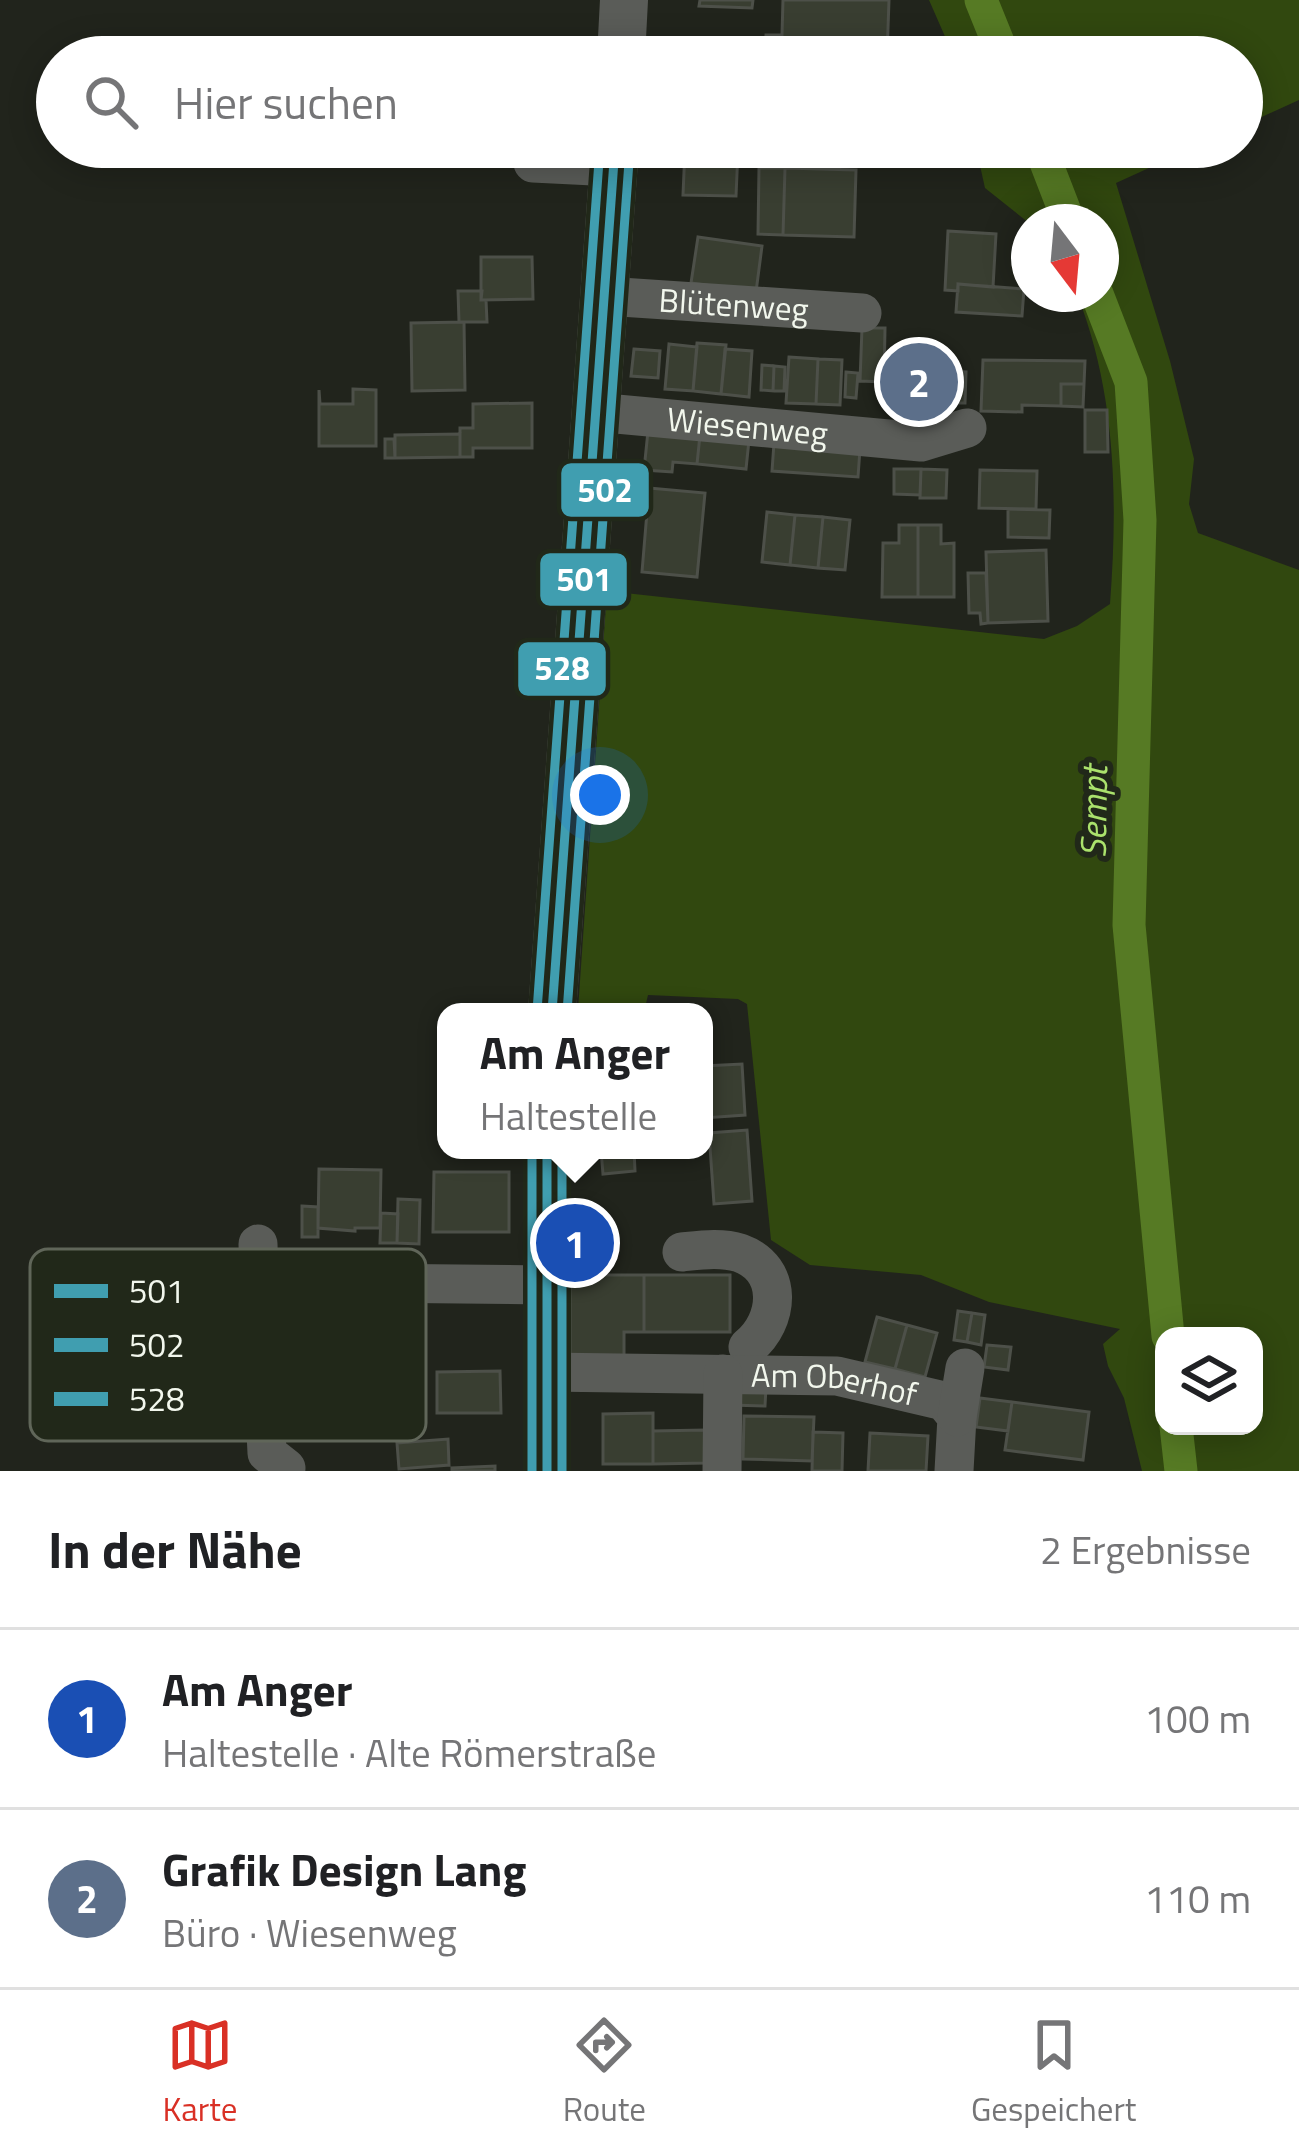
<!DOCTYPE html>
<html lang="de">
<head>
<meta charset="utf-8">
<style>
	:root { --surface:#fff; --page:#f6f6f6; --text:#202124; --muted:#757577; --line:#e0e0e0; --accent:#d93025 }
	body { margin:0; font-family:"Titillium Web",sans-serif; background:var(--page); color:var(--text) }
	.controls { position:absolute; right:36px; bottom:36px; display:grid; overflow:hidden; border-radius:24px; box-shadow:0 6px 30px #0003 }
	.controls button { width:108px; height:108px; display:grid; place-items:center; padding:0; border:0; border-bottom:3px solid var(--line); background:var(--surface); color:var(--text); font:60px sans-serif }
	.compass { position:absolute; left:1011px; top:204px; width:108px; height:108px; border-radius:50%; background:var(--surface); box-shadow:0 6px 30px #0003; rotate:164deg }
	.you { position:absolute; left:600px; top:795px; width:42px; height:42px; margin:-30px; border:9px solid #fff; border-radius:50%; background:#1a73e8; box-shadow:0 0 0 18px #1a73e833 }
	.badge { display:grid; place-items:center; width:78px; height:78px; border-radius:50%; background:var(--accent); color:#fff; font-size:39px; font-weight:700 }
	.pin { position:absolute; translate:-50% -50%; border:6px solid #fff; box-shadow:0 3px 12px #0006 }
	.popup { position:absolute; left:437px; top:1003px; width:276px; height:156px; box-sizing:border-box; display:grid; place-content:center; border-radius:24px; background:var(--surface); filter:drop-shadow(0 3px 9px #0005); font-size:39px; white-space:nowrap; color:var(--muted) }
	.popup b { font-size:45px; color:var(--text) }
	.popup::after { content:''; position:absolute; left:50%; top:100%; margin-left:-24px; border:24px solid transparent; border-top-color:var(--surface) }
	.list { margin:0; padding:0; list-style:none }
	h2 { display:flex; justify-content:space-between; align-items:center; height:156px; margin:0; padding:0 48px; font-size:51px }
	h2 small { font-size:39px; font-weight:400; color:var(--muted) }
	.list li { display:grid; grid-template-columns:78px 1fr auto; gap:36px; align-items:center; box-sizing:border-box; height:180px; padding:0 48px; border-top:3px solid var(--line) }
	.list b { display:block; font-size:45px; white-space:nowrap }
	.list p { margin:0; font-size:39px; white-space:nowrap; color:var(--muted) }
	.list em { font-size:39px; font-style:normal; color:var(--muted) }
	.icon { flex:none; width:66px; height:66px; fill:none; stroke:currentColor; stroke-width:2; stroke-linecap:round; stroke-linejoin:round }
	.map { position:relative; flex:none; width:1299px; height:1471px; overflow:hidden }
	.search { position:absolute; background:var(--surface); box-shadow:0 6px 30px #0003; left:36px; right:36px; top:36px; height:132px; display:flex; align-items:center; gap:30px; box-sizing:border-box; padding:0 42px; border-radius:66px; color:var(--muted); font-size:45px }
	.sheet { height:516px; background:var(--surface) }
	nav { display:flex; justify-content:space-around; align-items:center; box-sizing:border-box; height:168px; border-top:3px solid var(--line); background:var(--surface); font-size:33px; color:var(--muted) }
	nav a { display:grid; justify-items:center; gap:6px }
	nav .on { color:var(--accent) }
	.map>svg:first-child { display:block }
	.green { fill:#31480f; fill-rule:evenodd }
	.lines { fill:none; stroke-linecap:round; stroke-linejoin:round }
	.canal { stroke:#567a24; stroke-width:33 }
	.building { fill:#393e31; stroke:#4d5049; stroke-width:3 }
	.minor { stroke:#5a5c58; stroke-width:39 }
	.major { stroke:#5a5c58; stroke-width:48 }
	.bus-1-casing { stroke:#212819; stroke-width:18 }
	.bus-2-casing { stroke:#212819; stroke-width:18 }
	.bus-3-casing { stroke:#212819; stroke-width:18 }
	.bus-1 { stroke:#409eb0; stroke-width:9 }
	.bus-2 { stroke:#409eb0; stroke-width:9 }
	.bus-3 { stroke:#409eb0; stroke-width:9 }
	.labels { text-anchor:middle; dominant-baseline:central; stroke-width:12; stroke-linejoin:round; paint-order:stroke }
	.street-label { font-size:33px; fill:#f2f7ed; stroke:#212819 }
	.water-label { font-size:36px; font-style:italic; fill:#abe26c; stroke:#212819 }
	.key { fill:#212819; stroke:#606659; stroke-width:3 }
	.key-label { font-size:33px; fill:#f2f7ed }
	.line-badge { stroke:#212819; stroke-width:4.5 }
	.badge-label { font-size:33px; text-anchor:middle; font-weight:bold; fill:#fff }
</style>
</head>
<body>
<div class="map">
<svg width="1299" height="1471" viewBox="0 0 1299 1471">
	<rect width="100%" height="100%" fill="#21241c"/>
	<!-- green -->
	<path class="green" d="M929,0H1299V100L1242,126V57H954Z
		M988,147H1195L1116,183L1170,361L1194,459L1189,504L1198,533L1299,570V1471H1142L1124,1398L1108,1366L1103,1344L1120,1329L989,1302L921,1275L810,1265L771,1240L747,1004L738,999L648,995L644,1012L578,1010L607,591L1044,639L1077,626L1110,604C1118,499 1116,393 1077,294H1101V222L1029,223L985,188L979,161ZM1164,1336H1254V1426H1164Z"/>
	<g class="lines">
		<!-- canal -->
		<path class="canal" d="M981,0L1004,57
			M1040,147L1069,222
			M1097,294L1131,382L1140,520L1129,925L1168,1336
			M1176,1426L1181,1471"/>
	</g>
	<!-- building -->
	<path class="building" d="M700,0H753L752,8L699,6Z
		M783,0H889L887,57H765L766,35H782Z
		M685,149L738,151L736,196L683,195Z
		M759,168H785L783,235L758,234Z
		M785,168L856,170L854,237L783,235Z
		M948,231L996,234L993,287L958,284V291L945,290Z
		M698,237L762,246L756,292L691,283Z
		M481,257H532L533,299L481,300Z
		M958,284L1024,289L1022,316L956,312Z
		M458,291H482L481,300H486L487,322H459Z
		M464,322L465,390L412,391L411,323Z
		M862,328H885L884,382L860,381Z
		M697,343L726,345L721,394L693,391Z
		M669,344L697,347L693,391L665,389Z
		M634,349L660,351L658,378L631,376Z
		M725,349L752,351L749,397L721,394Z
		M789,357L818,359L816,404L786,403Z
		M885,357L950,360L949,403L883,400Z
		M818,359L842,360L840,405L816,404Z
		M983,360L1085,361L1084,384H1061V406L1022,405V412L981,411Z
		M762,365L774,366L773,391L761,390Z
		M774,366L785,367L784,391H773Z
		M950,371L966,372L965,403H949Z
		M846,372L858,373L856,398L845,397Z
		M1061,384H1084L1083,407L1061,406Z
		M353,389L376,390V446H319V390L320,404H353Z
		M532,403V448H473V457H460V428H473V404Z
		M1085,410H1107L1108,452H1085Z
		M648,431L700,435L697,464L673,462L672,472L644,470Z
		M460,434V457L395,458V435Z
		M700,435L749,440L746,469L697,464Z
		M385,439H394L395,458H385Z
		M774,443L860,449L858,477L772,471Z
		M894,469H921L920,495L894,494Z
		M921,469L947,470L946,498H920Z
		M980,470L1037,471L1036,509L979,508Z
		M649,488L705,493L697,577L642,572Z
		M1008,509L1050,510L1049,538L1008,537Z
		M767,512L795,515L790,565L762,562Z
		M795,515L823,517L818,568L790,565Z
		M823,517L850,520L845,570L818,568Z
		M899,525H918V597H882L883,543H899Z
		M918,525H941V544L954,543V597H918Z
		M1046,550L1048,621L988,623L986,552Z
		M968,573H986L988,623L981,624L980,613H969Z
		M742,1064L745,1115L704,1118V1066Z
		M747,1130L752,1201L714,1204L709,1133Z
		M601,1150H634L635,1171L603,1174Z
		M319,1169L381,1170L380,1228H355V1231L318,1228Z
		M434,1172H509V1232H433Z
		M398,1199L420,1200L419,1244L397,1243Z
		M302,1206L318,1207V1237H302Z
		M381,1213L398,1214L397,1243H380Z
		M570,1275H644V1332H624V1362L570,1361Z
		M644,1275H730V1332H644Z
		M324,1299L326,1343L294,1345L292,1302Z
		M958,1311L972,1313L967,1342L954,1340Z
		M972,1313L985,1315L981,1345L967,1342Z
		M877,1317L907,1325L895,1369L865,1362Z
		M907,1325L937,1333L925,1377L895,1369Z
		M987,1345L1011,1347L1008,1370L984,1367Z
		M382,1366L386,1430L300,1435L297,1372Z
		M500,1371L501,1413H437V1372Z
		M732,1386L766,1387L765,1406L731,1405Z
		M980,1398L1012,1402L1008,1431L976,1427Z
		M1012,1402L1089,1412L1083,1460L1005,1450Z
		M653,1413V1464H603V1414Z
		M744,1416L814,1417L812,1461L743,1459Z
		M705,1430L706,1463L653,1464V1431Z
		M813,1432L843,1433L842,1471H812Z
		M870,1433L928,1436L926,1471H868Z
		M448,1439L449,1465L399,1469L397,1443Z
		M495,1466V1471H452V1468Z"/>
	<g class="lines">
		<!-- minor -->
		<g class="minor">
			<path d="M533,163L614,167"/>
			<path id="s1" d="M605,296L862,313"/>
			<path id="s2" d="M595,412L921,442L967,428"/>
			<path d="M258,1244L259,1282"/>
			<path d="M682,1252C701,1250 721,1247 740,1253C784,1269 780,1321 748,1347"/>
			<path id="s3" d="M547,1372L837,1376L944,1401L957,1417L954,1471"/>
			<path d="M957,1417L965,1368"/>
			<path d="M286,1468L267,1453L259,1282L546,1285"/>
			<path d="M722,1471L723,1374"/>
		</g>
		<!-- major -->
		<path class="major" d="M621,57L624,0
			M552,1012L615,147
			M547,1150V1471"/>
		<!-- bus-1 casing -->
		<g class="bus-1-casing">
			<path id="bus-1" d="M552,1012L615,147
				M547,1150V1471"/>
		</g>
		<!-- bus-2 casing -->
		<g class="bus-2-casing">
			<path id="bus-2" d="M567,1012L630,148
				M532,1150V1471"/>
		</g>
		<!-- bus-3 casing -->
		<g class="bus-3-casing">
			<path id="bus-3" d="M537,1011L600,147
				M562,1150V1471"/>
		</g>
		<!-- bus-1 -->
		<use href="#bus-1" class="bus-1"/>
		<!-- bus-2 -->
		<use href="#bus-2" class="bus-2"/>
		<!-- bus-3 -->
		<use href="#bus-3" class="bus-3"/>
	</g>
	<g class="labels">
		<!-- street labels -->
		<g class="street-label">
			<text stroke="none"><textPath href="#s1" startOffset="129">Blütenweg</textPath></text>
			<text stroke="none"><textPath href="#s2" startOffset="153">Wiesenweg</textPath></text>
			<text stroke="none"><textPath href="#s3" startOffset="288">Am Oberhof</textPath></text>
		</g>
		<!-- water labels -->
		<g class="water-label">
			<text transform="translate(1093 812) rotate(-89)">Sempt</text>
		</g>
	</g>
	<!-- legend -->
	<rect x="30" y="1249" width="396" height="192" rx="18" class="key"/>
	<rect x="54" y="1284" width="54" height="14" fill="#409eb0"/>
	<rect x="54" y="1338" width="54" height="14" fill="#409eb0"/>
	<rect x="54" y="1392" width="54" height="14" fill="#409eb0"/>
	<g class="key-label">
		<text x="129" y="1303">501</text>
		<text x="129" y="1357">502</text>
		<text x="129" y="1411">528</text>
	</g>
	<g class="line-badge">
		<rect x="559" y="461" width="92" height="58" rx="12" fill="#409eb0"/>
		<rect x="538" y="551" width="91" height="57" rx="12" fill="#409eb0"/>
		<rect x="516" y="640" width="92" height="58" rx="12" fill="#409eb0"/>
	</g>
	<g class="badge-label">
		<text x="605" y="502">502</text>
		<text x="584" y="591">501</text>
		<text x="562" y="680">528</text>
	</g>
</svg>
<div class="controls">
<button><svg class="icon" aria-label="layers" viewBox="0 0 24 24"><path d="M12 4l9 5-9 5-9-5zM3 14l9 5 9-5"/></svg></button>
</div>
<svg class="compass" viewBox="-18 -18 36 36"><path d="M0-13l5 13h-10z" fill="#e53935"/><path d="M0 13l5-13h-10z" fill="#757577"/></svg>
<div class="you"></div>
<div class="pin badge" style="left:575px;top:1243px;background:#1a4fb4">1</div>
<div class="popup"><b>Am Anger</b>Haltestelle</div>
<div class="pin badge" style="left:919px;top:382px;background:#5c6f8a">2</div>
<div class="search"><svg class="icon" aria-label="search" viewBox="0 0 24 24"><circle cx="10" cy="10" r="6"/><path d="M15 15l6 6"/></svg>Hier suchen</div>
</div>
<section class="sheet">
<h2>In der Nähe<small>2 Ergebnisse</small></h2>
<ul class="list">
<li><span class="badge" style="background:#1a4fb4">1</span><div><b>Am Anger</b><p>Haltestelle · Alte Römerstraße</p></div><em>100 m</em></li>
<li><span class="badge" style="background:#5c6f8a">2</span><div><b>Grafik Design Lang</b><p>Büro · Wiesenweg</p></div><em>110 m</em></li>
</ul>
</section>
<nav>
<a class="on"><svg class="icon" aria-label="map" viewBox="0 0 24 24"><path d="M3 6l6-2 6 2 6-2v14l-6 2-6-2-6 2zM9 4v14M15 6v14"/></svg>Karte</a>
<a><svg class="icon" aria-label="directions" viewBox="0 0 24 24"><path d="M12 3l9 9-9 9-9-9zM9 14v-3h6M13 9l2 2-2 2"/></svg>Route</a>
<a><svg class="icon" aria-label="saved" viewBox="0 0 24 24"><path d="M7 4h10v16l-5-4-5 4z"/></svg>Gespeichert</a>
</nav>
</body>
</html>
